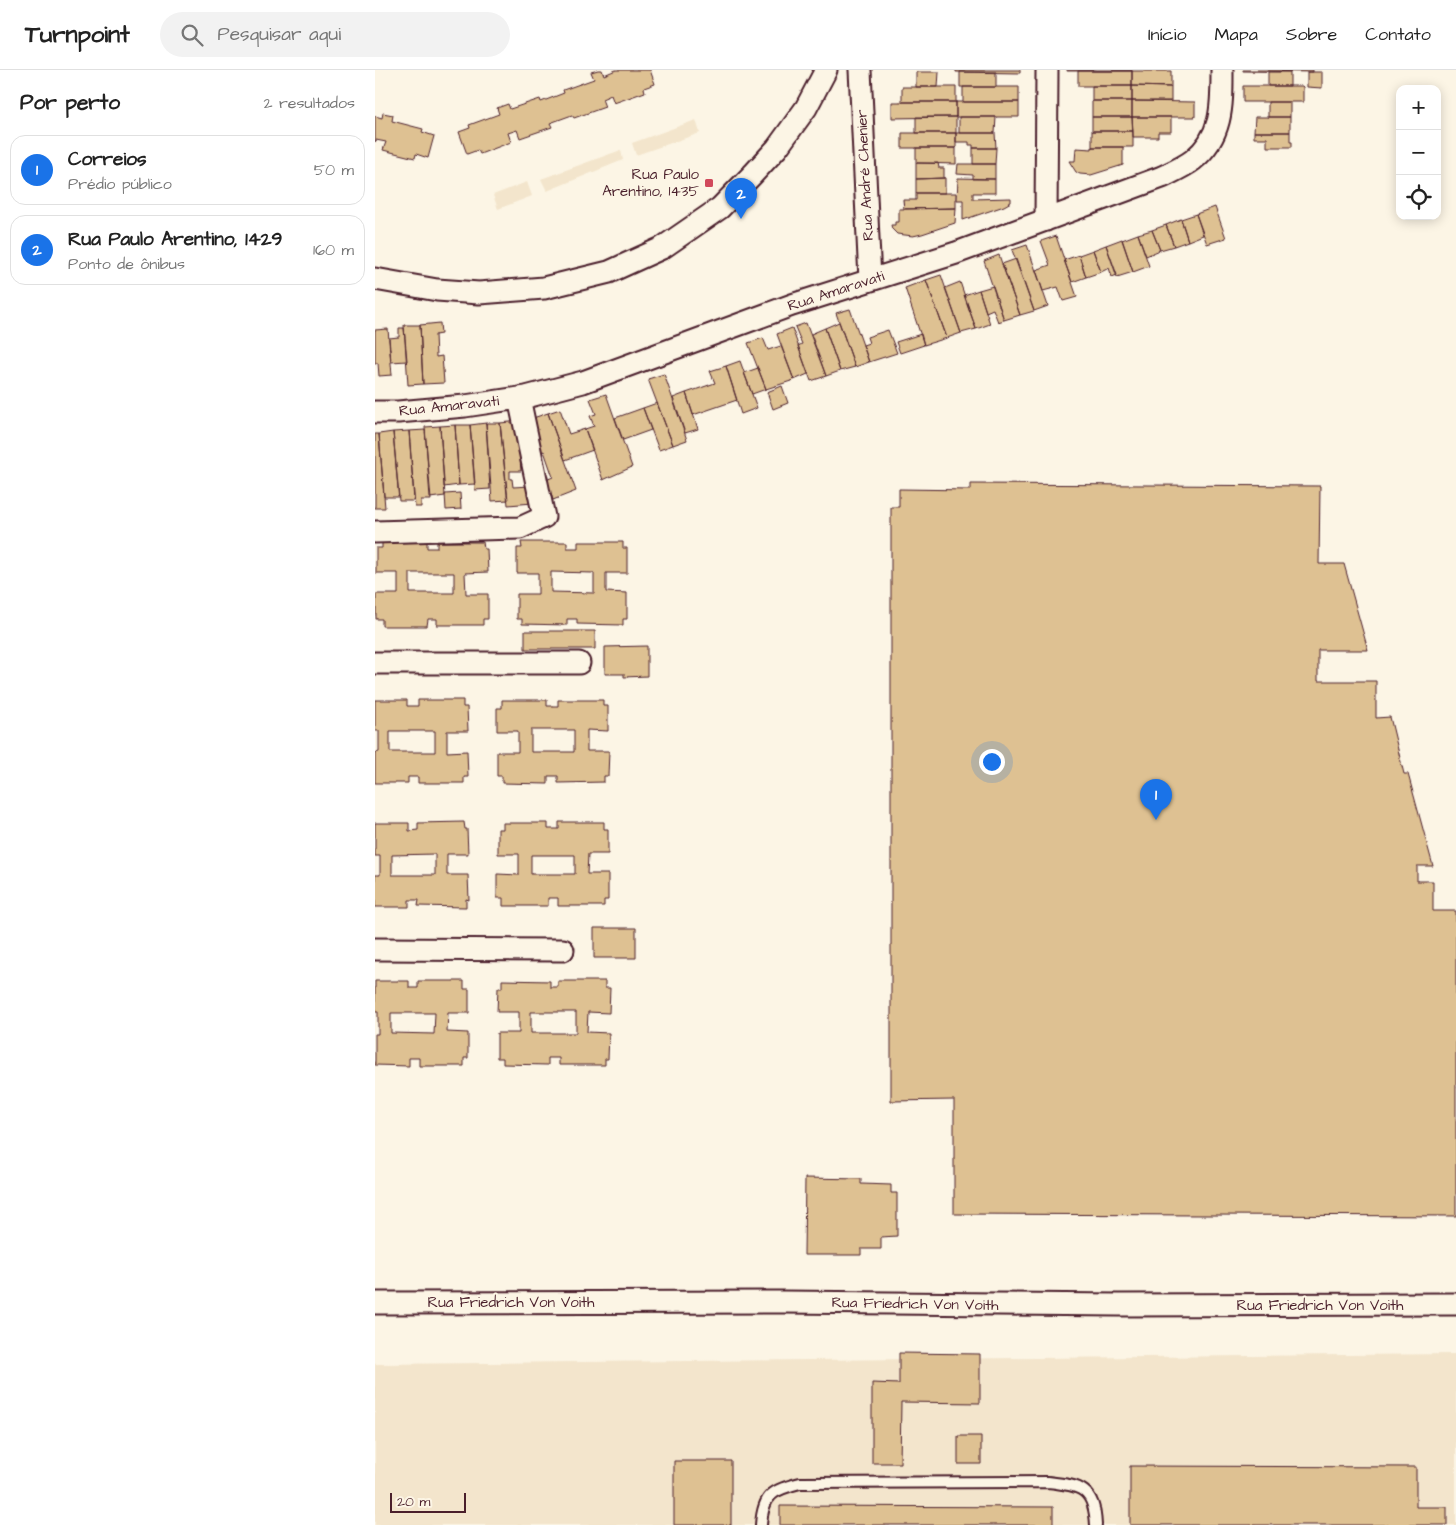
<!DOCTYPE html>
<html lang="pt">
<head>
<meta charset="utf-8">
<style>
	:root { --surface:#fff; --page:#f2f2f2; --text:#222; --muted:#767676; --line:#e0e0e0; --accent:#1a73e8 }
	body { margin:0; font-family:"Architects Daughter",sans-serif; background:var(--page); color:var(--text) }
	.controls { position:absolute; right:15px; top:15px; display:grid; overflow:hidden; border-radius:10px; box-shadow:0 2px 12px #0003 }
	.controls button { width:45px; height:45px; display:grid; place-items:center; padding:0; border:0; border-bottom:1px solid var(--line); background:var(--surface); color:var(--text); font:25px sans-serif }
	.scale { position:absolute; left:15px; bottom:12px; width:76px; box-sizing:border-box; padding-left:5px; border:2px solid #4a1f2b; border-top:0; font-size:14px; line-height:18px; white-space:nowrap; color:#4a1f2b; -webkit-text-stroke:4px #fcf5e5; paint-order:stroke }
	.you { position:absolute; left:616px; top:691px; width:18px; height:18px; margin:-12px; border:4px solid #fff; border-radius:50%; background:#1a73e8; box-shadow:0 0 0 8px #1a73e833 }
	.badge { display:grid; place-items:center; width:32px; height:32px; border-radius:50%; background:var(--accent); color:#fff; font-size:16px; font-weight:700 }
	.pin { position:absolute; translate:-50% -41px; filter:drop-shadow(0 1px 2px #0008) }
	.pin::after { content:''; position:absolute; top:26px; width:18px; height:15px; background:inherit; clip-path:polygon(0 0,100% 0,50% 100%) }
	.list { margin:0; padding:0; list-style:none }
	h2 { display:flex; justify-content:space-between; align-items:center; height:65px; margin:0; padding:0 20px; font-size:21px }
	h2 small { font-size:16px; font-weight:400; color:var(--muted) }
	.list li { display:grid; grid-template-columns:32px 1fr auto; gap:15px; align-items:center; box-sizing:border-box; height:70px; margin:0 10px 10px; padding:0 10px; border:1px solid var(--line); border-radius:15px }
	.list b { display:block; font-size:19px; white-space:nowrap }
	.list p { margin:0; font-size:16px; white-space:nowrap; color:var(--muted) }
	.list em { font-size:16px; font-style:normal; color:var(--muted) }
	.icon { flex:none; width:28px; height:28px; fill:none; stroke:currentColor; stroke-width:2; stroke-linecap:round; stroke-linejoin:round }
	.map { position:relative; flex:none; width:1081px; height:1455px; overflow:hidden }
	header { display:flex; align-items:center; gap:30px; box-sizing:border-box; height:70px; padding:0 25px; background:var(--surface); border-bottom:1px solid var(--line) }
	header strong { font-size:24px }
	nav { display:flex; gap:28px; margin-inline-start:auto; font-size:18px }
	.search { width:350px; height:45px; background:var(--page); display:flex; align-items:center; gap:12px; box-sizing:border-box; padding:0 18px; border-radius:28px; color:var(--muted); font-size:19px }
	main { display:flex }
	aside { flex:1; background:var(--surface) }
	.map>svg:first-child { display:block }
	.built { fill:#f3e5cc }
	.building { fill:#dec192; stroke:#4a1f2b; fill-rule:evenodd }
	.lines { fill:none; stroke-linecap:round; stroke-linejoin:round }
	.lane-casing { stroke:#4a1f2b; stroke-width:14 }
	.street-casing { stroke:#4a1f2b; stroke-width:25 }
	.lane { stroke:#fcf5e5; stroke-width:10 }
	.street { stroke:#fcf5e5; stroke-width:21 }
	.poi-dot { fill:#d1495b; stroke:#fcf5e5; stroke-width:2 }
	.labels { text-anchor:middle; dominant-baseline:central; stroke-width:4; stroke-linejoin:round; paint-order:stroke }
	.poi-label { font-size:15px; fill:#4a1f2b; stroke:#fcf5e5; text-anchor:end }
	.street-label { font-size:15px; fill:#4a1f2b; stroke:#fcf5e5 }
</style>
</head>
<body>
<header>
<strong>Turnpoint</strong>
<div class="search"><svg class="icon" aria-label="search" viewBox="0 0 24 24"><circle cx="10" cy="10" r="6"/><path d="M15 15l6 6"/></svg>Pesquisar aqui</div>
<nav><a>Início</a><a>Mapa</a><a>Sobre</a><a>Contato</a></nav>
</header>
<main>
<aside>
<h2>Por perto<small>2 resultados</small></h2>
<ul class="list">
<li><span class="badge">1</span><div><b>Correios</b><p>Prédio público</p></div><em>50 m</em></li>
<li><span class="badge">2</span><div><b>Rua Paulo Arentino, 1429</b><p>Ponto de ônibus</p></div><em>160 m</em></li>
</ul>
</aside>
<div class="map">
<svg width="1081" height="1455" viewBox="0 0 1081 1455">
	<rect width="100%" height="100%" fill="#fcf5e5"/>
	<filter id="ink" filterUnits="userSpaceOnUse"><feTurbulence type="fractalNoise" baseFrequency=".02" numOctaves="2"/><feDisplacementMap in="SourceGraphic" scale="10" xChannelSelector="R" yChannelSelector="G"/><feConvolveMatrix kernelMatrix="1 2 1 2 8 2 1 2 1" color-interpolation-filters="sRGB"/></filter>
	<g filter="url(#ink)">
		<!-- built -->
		<path class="built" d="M321,50L325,63L261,85L257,73Z
			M246,80L248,90L172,121L166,109Z
			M152,112L157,126L123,139L118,125Z
			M1081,1284V1455H0V1294Z"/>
		<!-- building -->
		<path class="building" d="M223,0H227L229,5L241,0H275L280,14L269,18L270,22L239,33L236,25L227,29L230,37L199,48L197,45L175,53L177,57L145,68L142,60L133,63L136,72L105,84L103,80L92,84L84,62L95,58L94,55L124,44L122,38L133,34L135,39L165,29L166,32L189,23L188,20L219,9L216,2Z
			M581,0H645V3L581,2Z
			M692,0H757V1H692Z
			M868,0H938V2L868,1Z
			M703,1H757V16H703Z
			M757,1H796V17L757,16Z
			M541,2H564L563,17H541Z
			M585,2H621V17H585Z
			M893,2H915V16H893Z
			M932,2H947V18L932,17Z
			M717,16H757V31H717Z
			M757,16L796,17V31H757Z
			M868,16H927L928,17V32H868Z
			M527,17H581V32H527Z
			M588,17H644V32H588Z
			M717,31H757V47H717Z
			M757,31L820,32V47H757Z
			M517,32H581V47L517,48Z
			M581,32H644V47H581Z
			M893,32H915V47H893Z
			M8,43L18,45L17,51L48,59L47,62L59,66L53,88L41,84L40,88L8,80L11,72L1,70L0,72V46L7,48Z
			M541,47H581V63H541Z
			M584,47H621L620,63H584Z
			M717,47H757L758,61H717Z
			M757,47H796V62H783V67H758Z
			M880,47H915V62H879Z
			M717,61H758V77H717Z
			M879,62H915V72H917V77H892V68H879Z
			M527,63H581V78H527Z
			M581,63H620L621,78H598V75H594V72H581Z
			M717,77H748V95L716,105L705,104L701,102L694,91H700L701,78L717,79Z
			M541,78H581V94L541,93Z
			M598,78H621L620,94H598Z
			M541,93H563L564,98H569V108L541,109Z
			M583,94H620V109H598V105L582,104Z
			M570,108V123H541V109Z
			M583,108L620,109V123H598V129L636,128V132L629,136L588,150V130H582Z
			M541,123H581V138L529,139L528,130H541Z
			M840,137L851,168L832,174L821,144Z
			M581,138L580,153L547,164L538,166L522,164L517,159L516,155H520V152H524V139Z
			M821,144L828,165L813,171L806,149Z
			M806,149L813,171L799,176L791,155Z
			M791,155L799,176L785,180L777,160Z
			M777,160L785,180L771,186L763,164Z
			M763,164L774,196L758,202L747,170Z
			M681,166L702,227L688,231L683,217L668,221L661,200L675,195L666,171Z
			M747,169L758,202L742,207L731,175Z
			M652,175L673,236L659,241L637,180Z
			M731,175L742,205L737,207L734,198L726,202L718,180Z
			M718,180L726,202L711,207L704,185Z
			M624,185L645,245L629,250L609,191Z
			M704,185L711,207L697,212L689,190Z
			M641,189L659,241L645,245L627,194Z
			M566,205L586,263L572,268L551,210Z
			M551,210L572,268L549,275L530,218Z
			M585,212L601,259L586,263L570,218Z
			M618,216L629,250L623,252L618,239L611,242L604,220Z
			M604,220L615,254L601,259L589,225Z
			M475,239L494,292L480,297L461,243Z
			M464,252L480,297L465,301L450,258Z
			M65,253L66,264L60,265L61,287L67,286L69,313L48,314L45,255Z
			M431,253L451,306L436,311L423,276L427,274L420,257Z
			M29,255H45L48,314L33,315Z
			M24,258H29L32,291L16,292L14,268L24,267Z
			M417,258L433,304L419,310L402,264Z
			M450,258L465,301L451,306L436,264Z
			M13,259L17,305L4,306L3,293H0V260Z
			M513,260L522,283L494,292L488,275L494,273L492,267Z
			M546,264L549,275L525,283L521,272Z
			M388,268L393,280L406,276L419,310L391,319L373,273Z
			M365,291L382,338L366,344L351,296Z
			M351,296L362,330L318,345L311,323L340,313L335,301Z
			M383,298L391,319L377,324L369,303Z
			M289,304L312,370L298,375L273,309Z
			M407,316L413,333L398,339L392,322Z
			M311,323L323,359L310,363L298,328Z
			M231,324L257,397L228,410L210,359L219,356L215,346L221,344L215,329Z
			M282,333L298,375L284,380L268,338Z
			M268,338L276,360L248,370L240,348Z
			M185,339L194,364L210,359L218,380L190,390L173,343Z
			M173,343L201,421L178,430L171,410L178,407L169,381L164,384L149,351Z
			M145,351L144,378L146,401H135V409H137L138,417L156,416L158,433L133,435L125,353Z
			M111,353H125L133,430L117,431Z
			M111,353L115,419L100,420L95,355Z
			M80,355H95L100,414L84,415Z
			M80,355L84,415L69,417L65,356Z
			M65,356L70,426L55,428L50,357Z
			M50,360L56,430H46V437H40L34,361Z
			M34,361L39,431H24L18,362Z
			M18,362L24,427H9L4,364Z
			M0,364H4L10,438H0Z
			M596,414L945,416L944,494H969L993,580H943V611H1001V648L1015,647L1029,704H1033L1058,796H1042V811H1058V841H1081V1146L579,1144V1030L516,1031V437H524V419L596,420Z
			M85,423L86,439L71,440L70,424Z
			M7,472H52V478H62V472H108L109,479H112L113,502L90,503L91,524H113V549H108V555H62V549H53L52,556H7V549H1V524H23V503H1V478H7ZM35,503H79V523H35Z
			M146,472H192V478H203V472H248V478H252V503H231V522L252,523V549H248V555L202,554V549H192V555L147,554V549H142V524H163V503H142V478H147ZM176,502L219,503V523L176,522Z
			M150,561H220V579H150Z
			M272,576V606L249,607V604H230V577Z
			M0,630H32V636H43V630H88V637H92L93,661H72V682L92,681L93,707H89V713H43V707H33V713H0V683L4,682V661H0ZM15,661H60V682H15Z
			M127,630H172V636H183V630H228V636H233V661L212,660V681H234L233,706H229V712L183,713V706H173V714L127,713V706H122V682H143V661H122V638H127ZM156,660H199V682H156Z
			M89,752L90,759H92L93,784H72V805H93L94,830L91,829V837L43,836L44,830H34V837H0V805H5V786H0V753H34V761L43,760V753ZM60,784V805H17V785Z
			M184,752H229V759H233V784H213L212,804H233V830H229V836H183V828H173V836H128V828H122V804L144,805V784H123V759H128V753H173V759H184ZM156,785H200V804H156Z
			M219,858H261V888H219Z
			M127,910L175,911V917H183V911H230V918H235L234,943L213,942L212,962L234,963L233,989H230V995H184V988H173V995L128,994V988H122V963H144V942H122L123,918H127ZM156,942H201V963H156Z
			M0,911H34V918H43V911H89V919H94V943H73L72,962L93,963V988H89V996H44V988H34V996L0,995V964H3V942H0ZM16,943H60L59,964L16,963Z
			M430,1108L486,1109V1114L516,1115V1123H522V1166L506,1167V1179H486V1185H429Z
			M524,1283L605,1284V1333L526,1332L525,1393H497V1313L524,1314Z
			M583,1366H606V1394H583Z
			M299,1391H356V1455H299Z
			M755,1396L1041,1397V1437H1072V1455H755Z
			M405,1436L678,1437V1455H405Z"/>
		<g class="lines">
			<!-- lane casing -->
			<g class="lane-casing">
				<path id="lane" d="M386,1455C388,1424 398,1420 425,1413L673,1412C707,1416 719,1418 721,1455"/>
			</g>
			<!-- street casing -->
			<g class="street-casing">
				<path id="street" d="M485,0L495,210
					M671,150L672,0
					M0,209L62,220L104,223L169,218L234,202L287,178L345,138L378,104L402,78L431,38L451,0
					M0,342H23L90,336L151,327L208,312L417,235L581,183L787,107C797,102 809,97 818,90C848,66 847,35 847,0
					M0,462L145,458L169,447L144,328
					M0,593H204
					M0,879L188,880
					M0,1233L409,1232L743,1235L1081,1234"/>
			</g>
			<!-- lane -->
			<use href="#lane" class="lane"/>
			<!-- street -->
			<use href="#street" class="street"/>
		</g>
	</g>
	<!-- markers -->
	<rect class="poi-dot" x="329" y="108" width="10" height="10" rx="2.5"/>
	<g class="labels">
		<!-- poi labels -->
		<g class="poi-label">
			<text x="324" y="104">Rua Paulo<tspan x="324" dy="17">Arentino, 1435</tspan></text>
		</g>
		<!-- street labels -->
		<g class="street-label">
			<text transform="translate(490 105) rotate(-93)">Rua André Chenier</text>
			<text transform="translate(461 221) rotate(-18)">Rua Amaravati</text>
			<text transform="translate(74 336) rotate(-6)">Rua Amaravati</text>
			<text x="136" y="1232">Rua Friedrich Von Voith</text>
			<text transform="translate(540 1234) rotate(1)">Rua Friedrich Von Voith</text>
			<text x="945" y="1235">Rua Friedrich Von Voith</text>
		</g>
	</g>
</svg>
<div class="controls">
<button>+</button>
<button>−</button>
<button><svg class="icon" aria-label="locate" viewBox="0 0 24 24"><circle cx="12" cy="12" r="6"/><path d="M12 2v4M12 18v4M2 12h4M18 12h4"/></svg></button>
</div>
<div class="scale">20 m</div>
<div class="you"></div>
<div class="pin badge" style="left:781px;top:750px">1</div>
<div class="pin badge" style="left:366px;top:149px">2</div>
</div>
</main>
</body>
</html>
